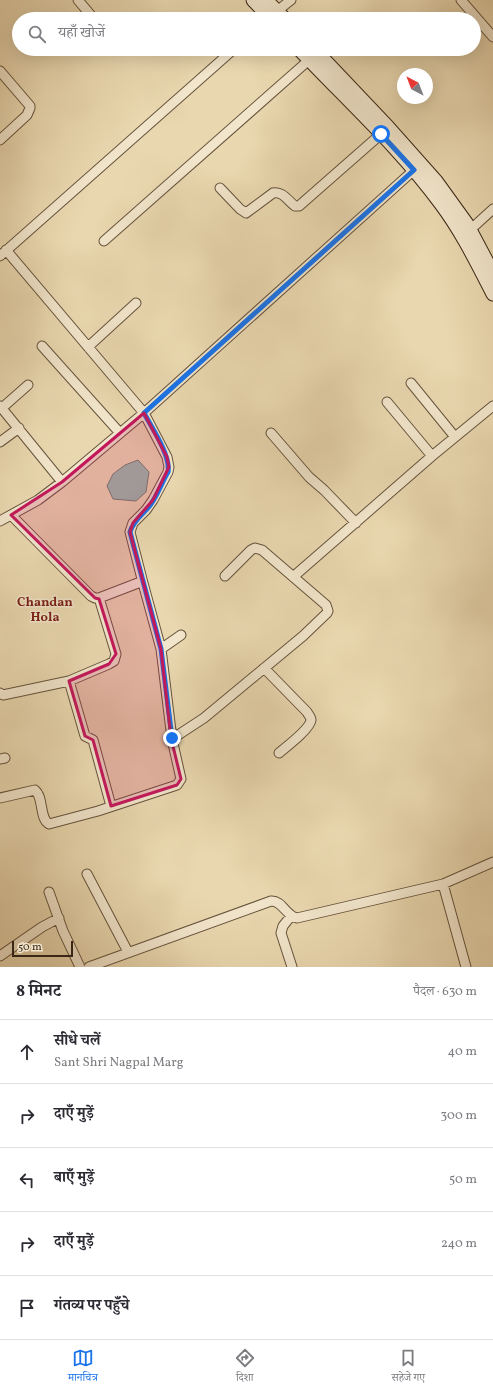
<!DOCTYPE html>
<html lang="hi">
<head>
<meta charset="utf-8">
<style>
	:root { --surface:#fff; --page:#f7f7f7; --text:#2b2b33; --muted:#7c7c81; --line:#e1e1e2; --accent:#1a73e8 }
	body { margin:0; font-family:Vollkorn,"Noto Serif Devanagari",serif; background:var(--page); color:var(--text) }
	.compass { position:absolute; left:397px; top:68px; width:36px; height:36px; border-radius:50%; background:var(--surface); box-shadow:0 4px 16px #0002; rotate:318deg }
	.scale { position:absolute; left:12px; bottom:10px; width:61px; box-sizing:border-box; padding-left:4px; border:2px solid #3a2716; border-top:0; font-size:11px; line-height:14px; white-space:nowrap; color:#3a2716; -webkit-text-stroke:3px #f1e5cb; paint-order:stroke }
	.stop { position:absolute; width:12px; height:12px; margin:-9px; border:3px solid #1a73e8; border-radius:50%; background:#fff }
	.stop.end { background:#1a73e8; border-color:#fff; box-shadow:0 1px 4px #0008 }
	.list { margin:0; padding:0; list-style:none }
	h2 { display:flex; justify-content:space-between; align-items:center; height:52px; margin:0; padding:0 16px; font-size:17px }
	h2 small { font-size:13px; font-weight:400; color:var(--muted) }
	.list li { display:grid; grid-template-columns:26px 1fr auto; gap:12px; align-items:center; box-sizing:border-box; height:64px; padding:0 16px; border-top:1px solid var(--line) }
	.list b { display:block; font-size:15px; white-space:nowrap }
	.list p { margin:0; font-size:13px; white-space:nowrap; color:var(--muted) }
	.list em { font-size:13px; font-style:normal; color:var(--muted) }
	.icon { flex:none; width:22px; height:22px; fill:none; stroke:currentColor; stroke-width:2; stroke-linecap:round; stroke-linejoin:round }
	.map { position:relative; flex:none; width:493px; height:967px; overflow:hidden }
	.search { position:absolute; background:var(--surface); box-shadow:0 4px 16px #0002; left:12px; right:12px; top:12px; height:44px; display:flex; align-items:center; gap:10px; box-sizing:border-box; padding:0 14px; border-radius:22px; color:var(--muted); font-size:15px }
	.sheet { height:372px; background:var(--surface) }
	nav { display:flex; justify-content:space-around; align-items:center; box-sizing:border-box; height:56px; border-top:1px solid var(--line); background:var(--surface); font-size:11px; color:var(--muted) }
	nav a { display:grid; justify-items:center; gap:2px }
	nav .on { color:var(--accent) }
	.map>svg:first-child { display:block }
	.water { fill:#98baa8; stroke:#727f6e }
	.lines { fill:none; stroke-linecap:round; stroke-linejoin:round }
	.street-casing { stroke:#66533c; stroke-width:11 }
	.secondary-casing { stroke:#3a2716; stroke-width:15 }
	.street { stroke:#f1e5cb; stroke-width:9 }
	.secondary { stroke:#f1e5cb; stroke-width:13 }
	.route { stroke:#1a73e8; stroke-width:5 }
	.marked { fill:#c2185b; fill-opacity:0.2; stroke:#c2185b; stroke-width:3; stroke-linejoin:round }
	.labels { text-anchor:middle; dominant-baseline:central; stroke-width:3; stroke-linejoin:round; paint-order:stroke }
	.neighbourhood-label { font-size:13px; font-weight:bold; fill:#7a1f14; stroke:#f1e5cb }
</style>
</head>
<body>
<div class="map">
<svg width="493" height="967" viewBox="0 0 493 967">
	<rect width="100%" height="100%" fill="#e9d7af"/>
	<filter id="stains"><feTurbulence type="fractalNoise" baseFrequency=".005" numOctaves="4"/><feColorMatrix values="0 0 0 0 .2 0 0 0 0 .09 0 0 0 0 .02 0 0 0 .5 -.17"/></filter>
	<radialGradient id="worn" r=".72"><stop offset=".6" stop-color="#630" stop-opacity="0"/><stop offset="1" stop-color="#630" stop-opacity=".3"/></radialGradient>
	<!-- water -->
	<path class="water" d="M138,460L149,472L146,492L136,501L113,499L107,486L113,474L125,465Z"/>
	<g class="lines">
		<!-- street casing -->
		<g class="street-casing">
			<path id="street" d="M78,0L94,19
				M461,0L493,37
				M277,11L291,0
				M0,71L30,106V108L27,115L0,140
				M220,188L240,209L246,213L273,193C283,191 288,201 295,206H299L381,134
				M470,230L493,209
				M104,241L309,60
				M6,250L144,413L167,457L169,467L168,472L153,500L146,510L133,523L130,532L143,583
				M0,256L234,49
				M42,346L120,433
				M88,347L136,303
				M411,383L455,437
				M387,402L432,456
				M0,406L62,482
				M2,408L28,385
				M271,433L309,477L324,490L356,523
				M0,442L19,428
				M11,515L91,596L95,598H99L138,583H143L161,649L172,739L204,718L303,636L327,613L328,611L326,605L262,550L255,548L251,550L225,576
				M0,521L38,500L62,482L144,413L414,170
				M293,577L432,456L493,406
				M161,649L181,635
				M264,668L307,712C308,714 311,717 311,720C310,729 286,747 279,753
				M69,681L85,736L93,740L111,806
				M0,693L3,695L69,681L109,664L114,661L116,654L99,598
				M0,759L5,758
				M0,798L35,790C44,798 39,818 49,824L98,811L177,785L181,779L172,739
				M87,874L128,952
				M443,884L466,967
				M49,892L63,931L80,967
				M291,916L283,926L281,933L292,967
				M0,956L42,927L59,918
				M89,967L271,901C282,900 286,916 297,918L443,884L493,862"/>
		</g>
		<!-- secondary casing -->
		<g class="secondary-casing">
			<path id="secondary" d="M253,0L271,19
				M266,0L285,19
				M299,49C347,100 400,148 441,204C462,232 477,263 493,294
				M314,49L388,127L436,181L467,224L493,273"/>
		</g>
		<!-- street -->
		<use href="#street" class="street"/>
		<!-- secondary -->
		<use href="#secondary" class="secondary"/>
	</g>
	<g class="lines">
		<!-- route -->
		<path class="route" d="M172,738L161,649L130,532C134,519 144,514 151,504C158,494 162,482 168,472C171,456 152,428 144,413L414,170L381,134"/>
	</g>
	<!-- marked area -->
	<path class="marked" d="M144,413L167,457L169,467L153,500L133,523L130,532L161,649L171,738L181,779L177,785L111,806L93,740L85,736L69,681L109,664L116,654L99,599L95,598L11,515L62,482Z"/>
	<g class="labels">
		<!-- neighbourhood labels -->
		<g class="neighbourhood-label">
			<text x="45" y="603">Chandan<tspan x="45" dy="15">Hola</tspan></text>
		</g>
	</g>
	<rect width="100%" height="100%" filter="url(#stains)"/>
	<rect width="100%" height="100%" fill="url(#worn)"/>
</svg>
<svg class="compass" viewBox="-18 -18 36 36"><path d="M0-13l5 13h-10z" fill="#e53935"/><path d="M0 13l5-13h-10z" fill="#7c7c81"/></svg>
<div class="scale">50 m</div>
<div class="stop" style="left:381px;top:134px"></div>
<div class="stop end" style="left:172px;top:738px"></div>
<div class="search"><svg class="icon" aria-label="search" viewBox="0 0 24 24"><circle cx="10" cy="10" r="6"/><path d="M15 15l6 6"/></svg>यहाँ खोजें</div>
</div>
<section class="sheet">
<h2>8 मिनट<small>पैदल · 630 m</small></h2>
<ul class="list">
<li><svg class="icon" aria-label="ahead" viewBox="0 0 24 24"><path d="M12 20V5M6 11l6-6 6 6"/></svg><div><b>सीधे चलें</b><p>Sant Shri Nagpal Marg</p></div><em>40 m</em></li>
<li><svg class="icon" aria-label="right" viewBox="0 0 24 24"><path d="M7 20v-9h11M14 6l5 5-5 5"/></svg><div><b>दाएँ मुड़ें</b></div><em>300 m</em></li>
<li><svg class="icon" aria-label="left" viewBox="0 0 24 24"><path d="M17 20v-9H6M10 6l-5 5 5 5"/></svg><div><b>बाएँ मुड़ें</b></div><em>50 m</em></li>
<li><svg class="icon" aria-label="right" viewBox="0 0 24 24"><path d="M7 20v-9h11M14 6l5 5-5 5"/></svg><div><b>दाएँ मुड़ें</b></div><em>240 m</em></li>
<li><svg class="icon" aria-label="arrive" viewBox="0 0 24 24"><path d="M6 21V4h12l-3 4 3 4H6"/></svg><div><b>गंतव्य पर पहुँचे</b></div></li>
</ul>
</section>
<nav>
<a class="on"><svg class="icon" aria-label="map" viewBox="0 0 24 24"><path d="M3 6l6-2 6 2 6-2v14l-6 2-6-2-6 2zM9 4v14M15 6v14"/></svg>मानचित्र</a>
<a><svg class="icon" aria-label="directions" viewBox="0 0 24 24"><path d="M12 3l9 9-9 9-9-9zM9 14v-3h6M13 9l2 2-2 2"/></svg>दिशा</a>
<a><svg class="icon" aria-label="saved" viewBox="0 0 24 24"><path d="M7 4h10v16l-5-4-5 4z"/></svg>सहेजे गए</a>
</nav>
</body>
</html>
